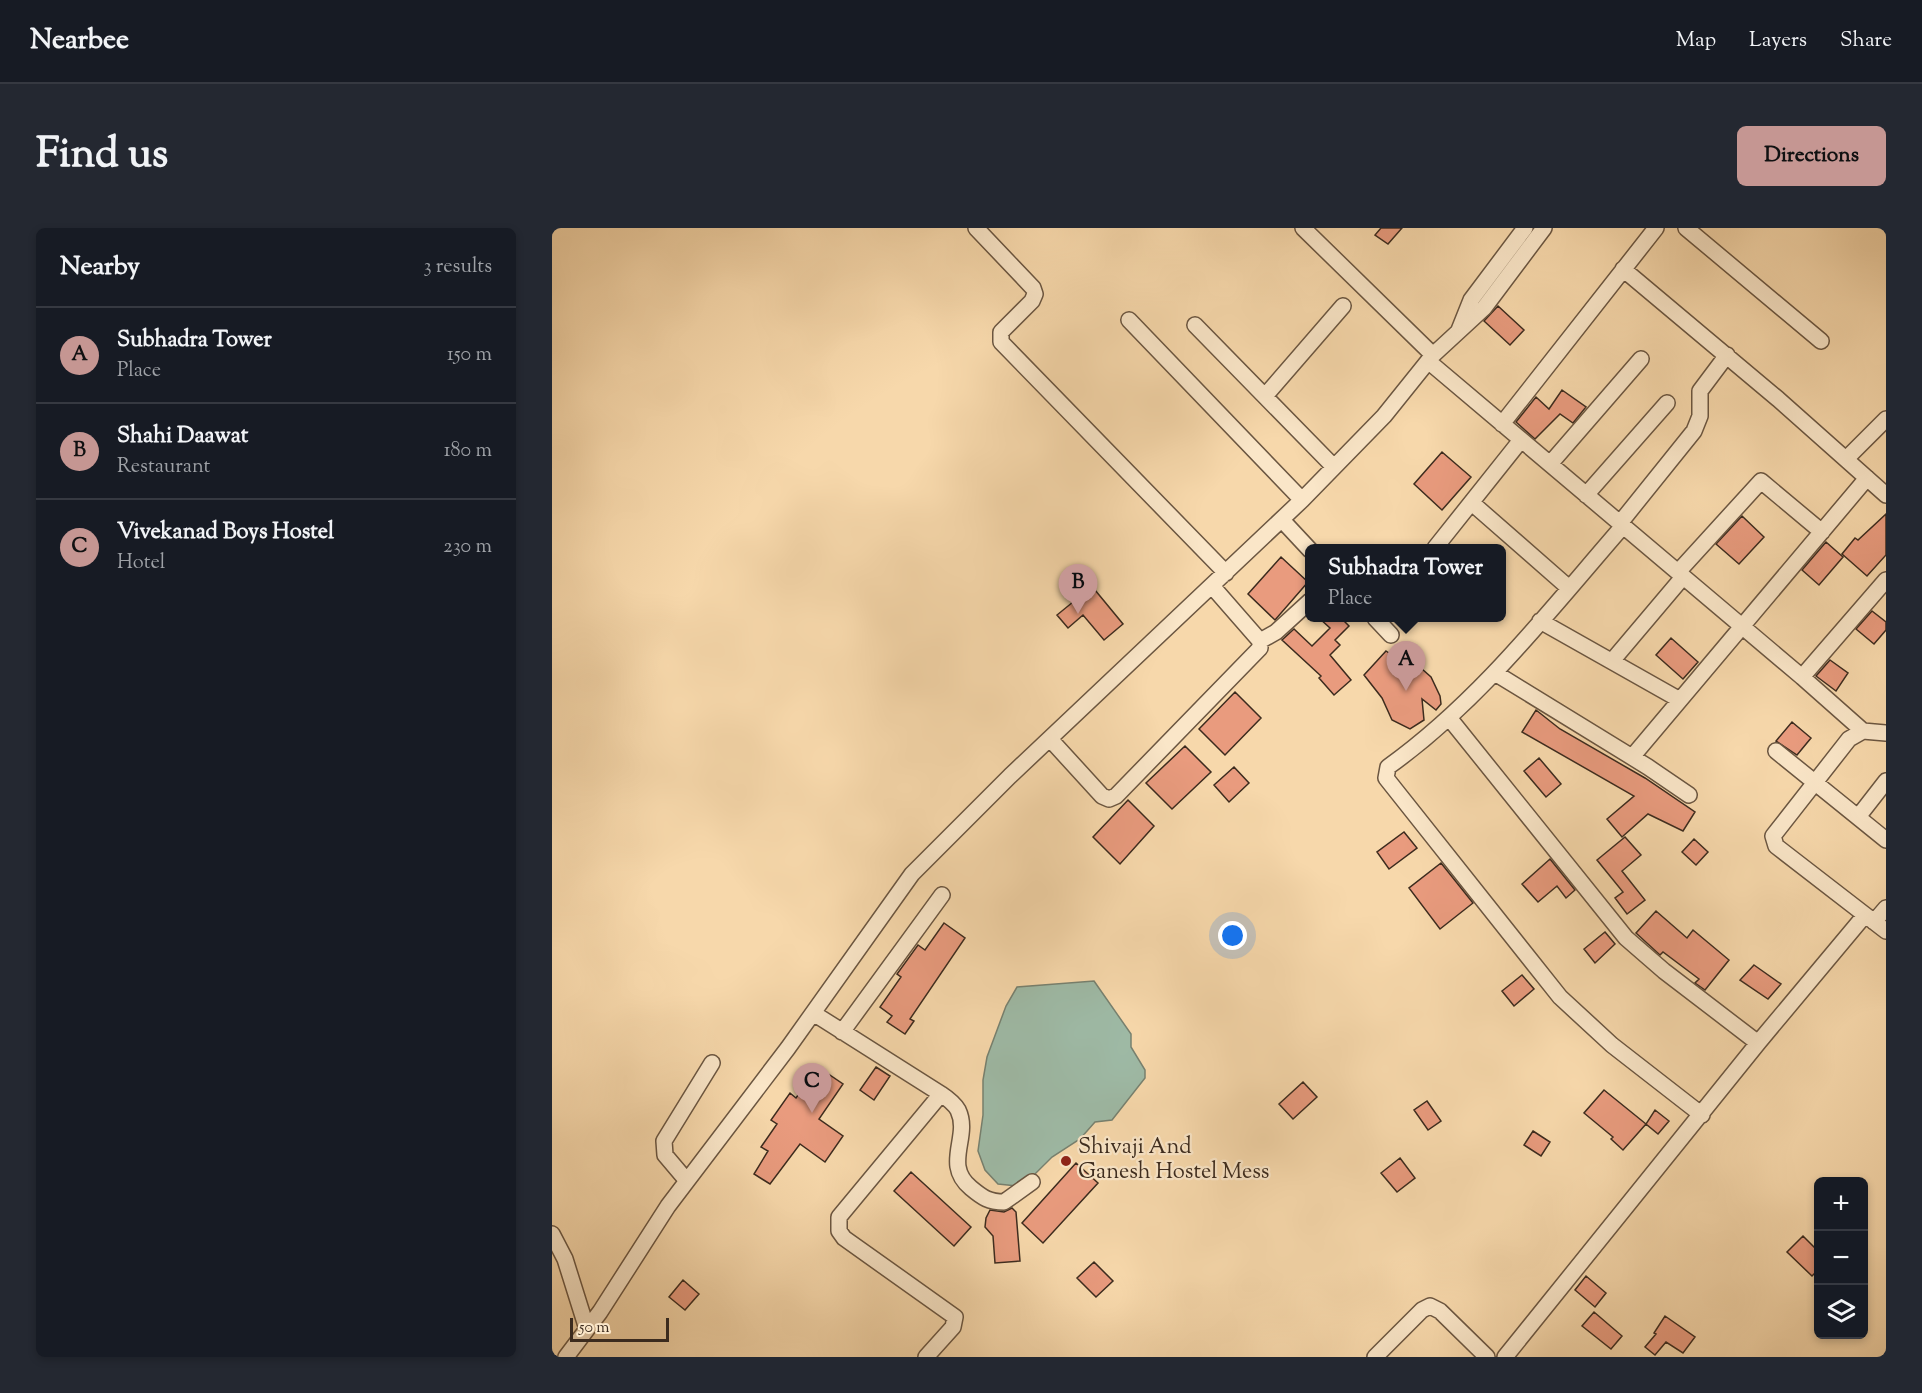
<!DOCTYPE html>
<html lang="en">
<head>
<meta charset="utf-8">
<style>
	:root { --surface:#171b24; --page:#242831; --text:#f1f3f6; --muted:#9ea1a6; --line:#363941; --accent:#c59692 }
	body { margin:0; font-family:"Sorts Mill Goudy",serif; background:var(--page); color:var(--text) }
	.controls { position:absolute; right:18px; bottom:18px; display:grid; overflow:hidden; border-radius:9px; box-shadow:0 3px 9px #0003 }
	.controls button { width:54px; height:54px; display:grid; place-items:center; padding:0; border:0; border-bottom:2px solid var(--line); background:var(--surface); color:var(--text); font:30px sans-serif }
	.scale { position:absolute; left:18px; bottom:15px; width:99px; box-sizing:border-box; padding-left:6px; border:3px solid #3c2b1e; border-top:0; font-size:16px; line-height:21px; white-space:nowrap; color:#3c2b1e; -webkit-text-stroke:4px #fae6c8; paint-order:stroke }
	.you { position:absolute; left:681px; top:708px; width:21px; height:21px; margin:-15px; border:4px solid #fff; border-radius:50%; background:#1a73e8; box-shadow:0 0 0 9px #1a73e833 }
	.badge { display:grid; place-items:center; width:39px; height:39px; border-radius:50%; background:var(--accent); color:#111; font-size:20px; font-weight:700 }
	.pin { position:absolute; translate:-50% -50px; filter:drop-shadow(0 2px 3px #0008) }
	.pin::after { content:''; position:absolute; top:32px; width:21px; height:18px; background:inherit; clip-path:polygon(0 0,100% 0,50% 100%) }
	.popup { position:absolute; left:753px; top:316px; width:201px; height:78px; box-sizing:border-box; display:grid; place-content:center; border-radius:9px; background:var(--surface); filter:drop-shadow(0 2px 4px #0005); font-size:20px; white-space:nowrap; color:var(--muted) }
	.popup b { font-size:22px; color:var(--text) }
	.popup::after { content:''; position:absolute; left:50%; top:100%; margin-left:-12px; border:12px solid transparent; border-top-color:var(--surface) }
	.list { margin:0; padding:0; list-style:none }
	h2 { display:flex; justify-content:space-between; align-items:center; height:78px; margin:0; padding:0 24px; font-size:26px }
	h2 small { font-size:20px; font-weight:400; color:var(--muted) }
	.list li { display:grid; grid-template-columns:39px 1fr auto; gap:18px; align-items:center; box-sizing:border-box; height:96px; padding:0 24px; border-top:2px solid var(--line) }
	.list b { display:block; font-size:22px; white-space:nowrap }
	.list p { margin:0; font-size:20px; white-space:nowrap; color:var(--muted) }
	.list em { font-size:20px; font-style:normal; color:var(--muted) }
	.icon { flex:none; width:33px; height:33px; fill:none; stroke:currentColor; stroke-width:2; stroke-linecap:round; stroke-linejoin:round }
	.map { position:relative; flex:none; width:1334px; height:1129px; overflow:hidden; border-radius:9px }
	header { display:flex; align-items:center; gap:36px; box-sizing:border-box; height:84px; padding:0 30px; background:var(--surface); border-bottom:2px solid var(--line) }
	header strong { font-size:28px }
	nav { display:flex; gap:33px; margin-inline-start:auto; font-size:21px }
	.intro { display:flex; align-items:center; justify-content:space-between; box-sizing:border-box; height:144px; padding:0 36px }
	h1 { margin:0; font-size:42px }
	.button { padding:15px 27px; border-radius:9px; background:var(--accent); color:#111; font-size:21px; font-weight:700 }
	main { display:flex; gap:36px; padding:0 36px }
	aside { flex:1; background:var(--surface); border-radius:9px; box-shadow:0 3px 9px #0003 }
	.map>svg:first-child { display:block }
	.water { fill:#9ebaa6; stroke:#778170; stroke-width:1.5 }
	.building { fill:#e99b7e; stroke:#3c2b1e; stroke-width:1.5 }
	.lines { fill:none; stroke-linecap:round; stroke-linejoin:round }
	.minor-casing { stroke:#6b5641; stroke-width:18 }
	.minor { stroke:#fae6c8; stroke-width:15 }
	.poi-dot { fill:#8f2418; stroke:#fae6c8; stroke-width:2 }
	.labels { text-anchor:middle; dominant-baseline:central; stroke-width:4.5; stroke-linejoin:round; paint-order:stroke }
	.poi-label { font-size:22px; fill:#3c2b1e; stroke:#fae6c8; text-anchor:start }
</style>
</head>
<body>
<header>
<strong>Nearbee</strong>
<nav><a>Map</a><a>Layers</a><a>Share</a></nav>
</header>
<div class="intro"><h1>Find us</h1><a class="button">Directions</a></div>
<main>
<aside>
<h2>Nearby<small>3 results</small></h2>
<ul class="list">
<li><span class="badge">A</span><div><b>Subhadra Tower</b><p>Place</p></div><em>150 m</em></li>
<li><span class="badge">B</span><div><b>Shahi Daawat</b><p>Restaurant</p></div><em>180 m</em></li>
<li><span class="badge">C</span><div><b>Vivekanad Boys Hostel</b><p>Hotel</p></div><em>230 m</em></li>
</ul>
</aside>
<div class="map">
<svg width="1334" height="1129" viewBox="0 0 1334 1129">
	<rect width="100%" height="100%" fill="#f7d8ab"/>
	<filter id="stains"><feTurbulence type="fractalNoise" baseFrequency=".00333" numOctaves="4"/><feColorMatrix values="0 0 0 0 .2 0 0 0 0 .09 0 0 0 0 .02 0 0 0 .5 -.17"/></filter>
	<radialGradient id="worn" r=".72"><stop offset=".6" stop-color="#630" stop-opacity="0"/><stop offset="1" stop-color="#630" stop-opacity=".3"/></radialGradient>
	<!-- water -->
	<path class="water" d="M542,753L579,806V819L593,842V850L560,892L543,894L528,911L500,929L479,950L465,958L446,956L433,942L426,923L431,887V852L435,829L454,778L465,759Z"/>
	<!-- building -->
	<path class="building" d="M829,0H850L836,16L823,7Z
		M946,78L972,102L958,117L932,93Z
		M1010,162L1034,179L1021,195L1008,186L983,211L964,194L984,169L997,181Z
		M890,224L919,249L890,282L862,256Z
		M1334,286V327L1315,348L1290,326L1303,310L1306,312Z
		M1190,288L1212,309L1187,336L1164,316Z
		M1274,314L1291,329L1267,357L1250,342Z
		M729,329L756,354L723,392L696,366Z
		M529,345L571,396L552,412L531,387L516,400L505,387L521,374L510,360Z
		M1320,383L1334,394V402L1322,416L1304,401Z
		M767,390H789L797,398L783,412L788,417L778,427L799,452L782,467L767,450L769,448L730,412L742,401L760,418L778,400Z
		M1119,410L1146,434L1131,451L1104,427Z
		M834,423L849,433H857L866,442L870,441L879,449L888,468L889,476L884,482L870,471L872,492L858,501L840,492L830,470L812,447Z
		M1278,432L1296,445L1284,463L1264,448Z
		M683,464L709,490L673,527L647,501Z
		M984,482L1008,501L1093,550L1143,584L1131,603L1096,586L1070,609L1055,591L1082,568L970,504Z
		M1240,494L1259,510L1245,527L1224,513Z
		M633,518L659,544L620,581L594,555Z
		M987,530L1009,556L994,569L972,543Z
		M682,539L697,555L677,574L662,557Z
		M576,572L602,598L568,636L541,609Z
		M852,604L865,620L837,641L825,624Z
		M1073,609L1089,627L1070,643L1093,672L1075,686L1063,670L1071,664L1045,632Z
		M1142,611L1156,624L1144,637L1130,624Z
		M998,631L1023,662L1014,670L1005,658L986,674L970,656Z
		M889,635L921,675L888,701L857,660Z
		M1104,683L1135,710L1141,702L1177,732L1153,762L1143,755L1147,751L1111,724L1108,727L1084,705Z
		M392,695L413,710L358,791L362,793L353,806L335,794L340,788L328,779L349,749L345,746L366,717L373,722Z
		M1053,704L1063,716L1043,735L1032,721Z
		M1202,737L1229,756L1216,771L1188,752Z
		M970,747L982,761L962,778L950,763Z
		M266,839L291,856L267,891L291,908L273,934L248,916L218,956L202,946L216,923L209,919L225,896L219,892L238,865L244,870Z
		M324,839L338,848L322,872L308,862Z
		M751,854L765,869L741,891L727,876Z
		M1052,862L1094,896L1071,922L1059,911L1061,909L1032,885Z
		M875,873L889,893L876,902L862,882Z
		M1103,882L1117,893L1106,906L1094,896Z
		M981,903L998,914L989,928L972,917Z
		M848,930L863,950L845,964L829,945Z
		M524,935L546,955L491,1015L470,995Z
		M359,944L419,999L402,1018L342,963Z
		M460,980L464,984L468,1033L443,1035L441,1008L433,999L434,990L438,982L452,984Z
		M1251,1008L1266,1023V1042L1260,1048L1235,1024Z
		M542,1034L561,1053L544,1069L525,1050Z
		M1034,1048L1054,1065L1043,1079L1023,1062Z
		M131,1052L147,1066L133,1082L117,1069Z
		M1042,1084L1070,1108L1059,1121L1030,1098Z
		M1113,1088L1143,1109L1131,1125L1114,1114L1103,1127L1093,1119L1104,1106L1102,1105Z"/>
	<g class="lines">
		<!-- minor casing -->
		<g class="minor-casing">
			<path id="minor" d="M424,0L481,60L483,66L480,73L449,104V114L674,345
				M751,0L881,127
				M1134,0L1269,113
				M1071,41L1226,171L1334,267
				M577,92L750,272
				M643,97L782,239
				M907,102L919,72L973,0
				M876,133L1250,449L1311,503
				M713,168L791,78
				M950,196L1104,0
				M1294,231L1334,191
				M998,236L1089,131
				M1034,267L1115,175
				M920,275L1017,360
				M730,292L758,322
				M1068,295L1142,203L1148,188V163L1175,127
				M1071,298C997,383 928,473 836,539L834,550L1008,769L1060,817L1150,887
				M883,320L969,212
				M1126,344L1209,253L1270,304
				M823,390L839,407
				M988,393L1128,472
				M708,413L724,404L758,373
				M1060,433L1131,349
				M943,445L1096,539L1137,567
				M1250,449L1334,352
				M898,491L1074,710L1112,743L1206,815
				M1334,505L1311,503L1297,511L1221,608L1224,618L1334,703
				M498,511L550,568L557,571L564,568L708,420V413L660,358
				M1224,523L1334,612
				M1080,529L1315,250
				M1306,589L1334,553
				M1322,694L1334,680
				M261,785L389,866L287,989V1003L292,1010L403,1089L401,1099L374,1129
				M290,804L390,667
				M389,866C395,870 402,875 406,882C419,909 390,936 419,960C431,970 437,974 452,974L480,954
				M135,953L113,927L112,913L160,835
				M0,1006L13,1031L35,1101
				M14,1129L48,1084L116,978L236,820L360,646L458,548L750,272L832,188L881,127L932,80L992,0
				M823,1129L870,1082L878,1078L888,1083L935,1129
				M953,1129L1206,815L1313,687"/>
		</g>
		<!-- minor -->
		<use href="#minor" class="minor"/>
	</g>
	<!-- markers -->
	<circle class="poi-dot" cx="514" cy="933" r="6"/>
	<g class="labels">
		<!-- poi labels -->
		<g class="poi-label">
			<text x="526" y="920">Shivaji And<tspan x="526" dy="25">Ganesh Hostel Mess</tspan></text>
		</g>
	</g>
	<rect width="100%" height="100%" filter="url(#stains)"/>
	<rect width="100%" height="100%" fill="url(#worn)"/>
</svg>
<div class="controls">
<button>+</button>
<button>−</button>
<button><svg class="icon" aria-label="layers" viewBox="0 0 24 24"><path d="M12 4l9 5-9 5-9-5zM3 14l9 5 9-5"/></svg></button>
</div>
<div class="scale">50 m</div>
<div class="you"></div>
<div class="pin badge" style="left:854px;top:463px">A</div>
<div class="popup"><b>Subhadra Tower</b>Place</div>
<div class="pin badge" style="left:526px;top:386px">B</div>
<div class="pin badge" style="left:260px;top:885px">C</div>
</div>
</main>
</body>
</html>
